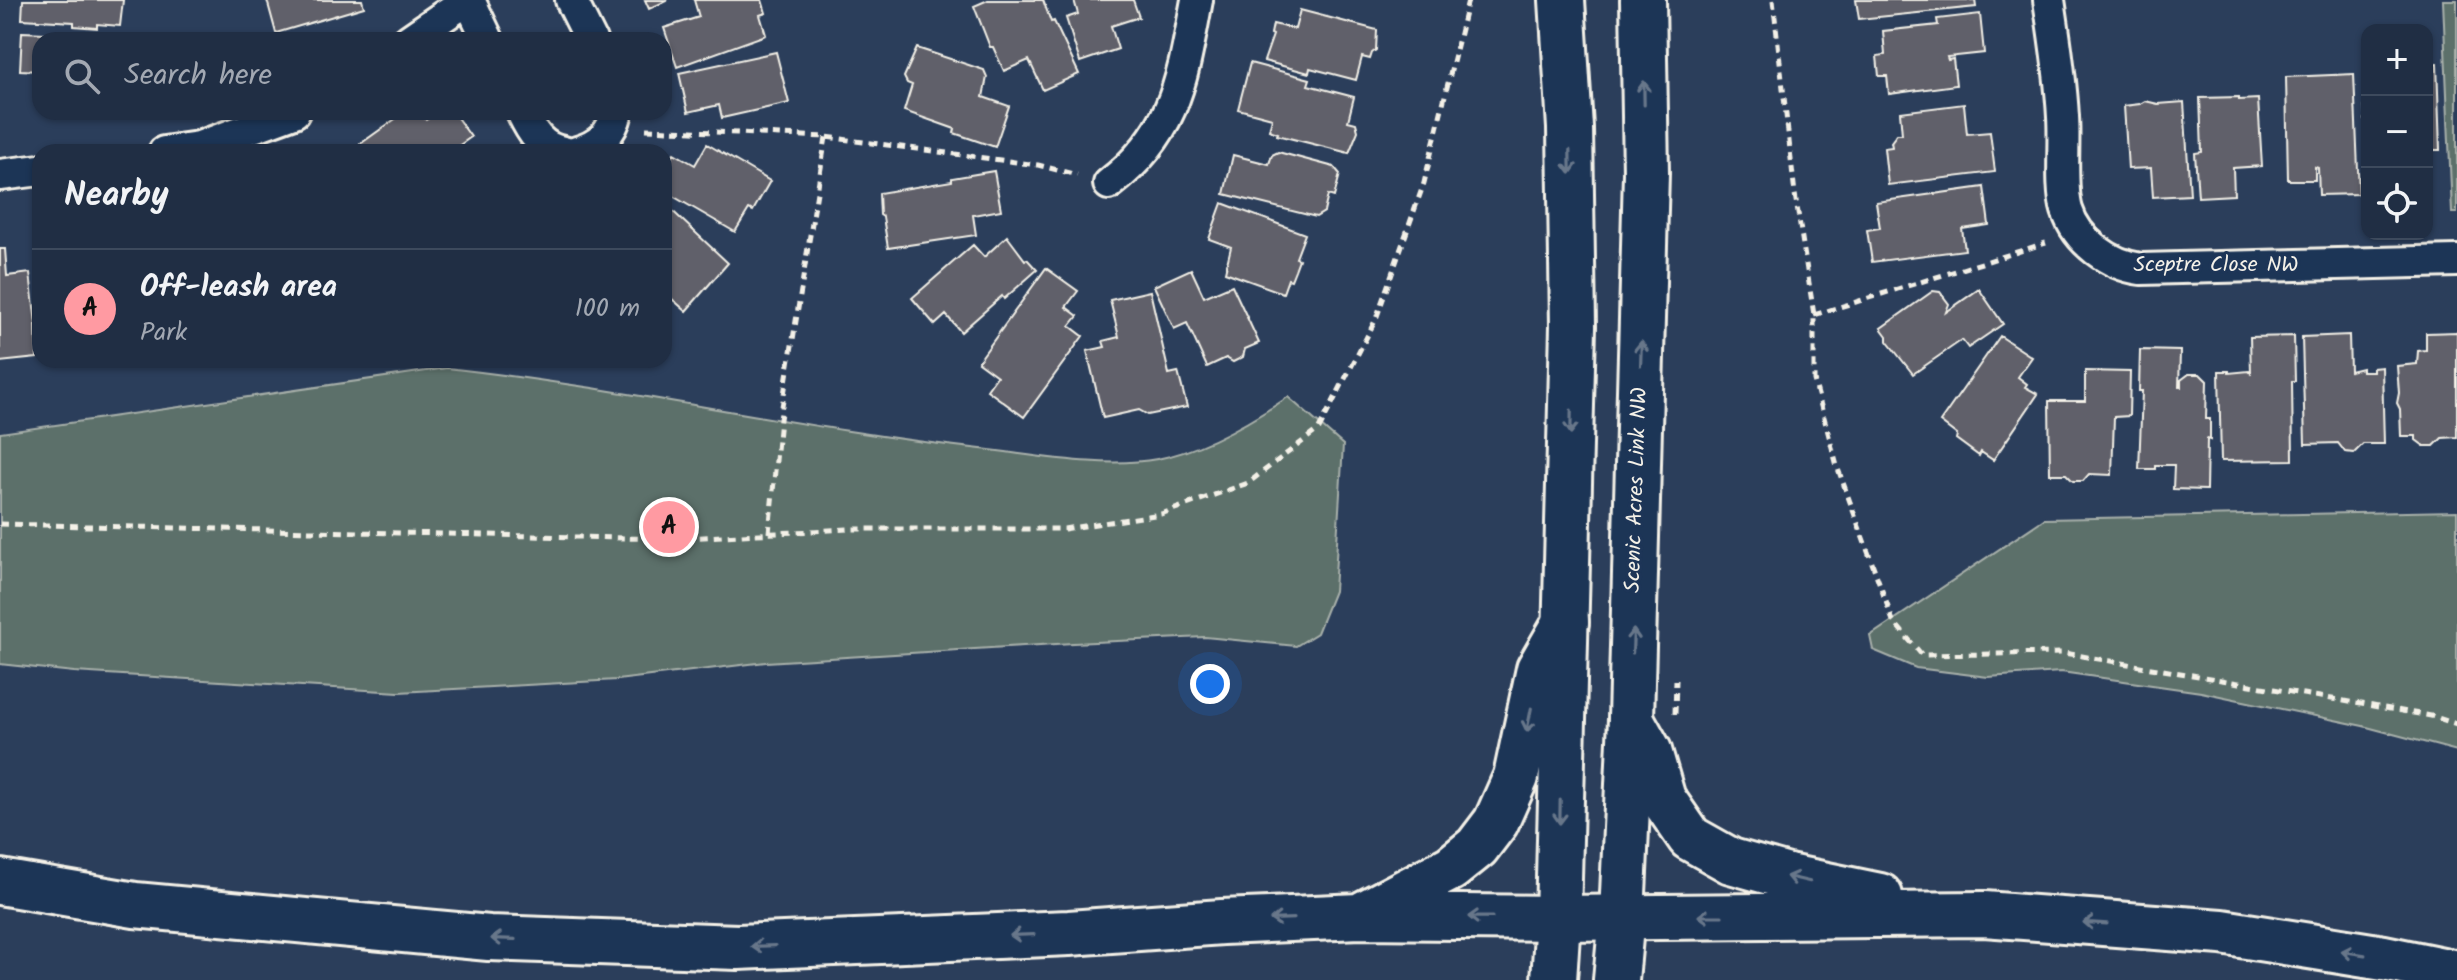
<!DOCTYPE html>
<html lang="en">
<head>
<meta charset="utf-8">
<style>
	:root { --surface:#202e44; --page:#2d3a4f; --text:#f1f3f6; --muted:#a2a8b2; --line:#3d4a5d; --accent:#ff9aa2 }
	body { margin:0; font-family:Kalam,sans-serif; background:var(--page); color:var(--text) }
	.controls { position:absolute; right:24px; top:24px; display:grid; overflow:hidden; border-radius:16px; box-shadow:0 2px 6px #0004 }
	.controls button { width:72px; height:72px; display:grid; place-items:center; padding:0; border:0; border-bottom:2px solid var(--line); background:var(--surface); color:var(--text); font:40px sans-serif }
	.you { position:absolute; left:1210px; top:684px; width:28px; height:28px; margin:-20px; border:6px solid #fff; border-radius:50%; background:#1a73e8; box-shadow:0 0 0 12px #1a73e833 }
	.badge { display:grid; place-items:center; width:52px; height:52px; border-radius:50%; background:var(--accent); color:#111; font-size:26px; font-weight:700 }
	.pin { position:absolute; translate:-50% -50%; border:4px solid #fff; box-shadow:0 2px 8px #0006 }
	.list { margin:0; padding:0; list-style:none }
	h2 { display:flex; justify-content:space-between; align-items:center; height:104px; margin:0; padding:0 32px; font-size:34px }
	h2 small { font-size:26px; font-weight:400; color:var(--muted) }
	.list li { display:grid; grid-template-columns:52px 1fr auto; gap:24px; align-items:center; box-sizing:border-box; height:120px; padding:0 32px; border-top:2px solid var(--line) }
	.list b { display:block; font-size:30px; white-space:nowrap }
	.list p { margin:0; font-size:26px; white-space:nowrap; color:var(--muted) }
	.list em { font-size:26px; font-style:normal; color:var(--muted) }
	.icon { flex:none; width:44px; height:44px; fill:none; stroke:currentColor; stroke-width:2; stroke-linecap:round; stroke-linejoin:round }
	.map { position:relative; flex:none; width:2457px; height:980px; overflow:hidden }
	.search { position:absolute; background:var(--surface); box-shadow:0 2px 6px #0004; left:32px; top:32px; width:640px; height:88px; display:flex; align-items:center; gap:20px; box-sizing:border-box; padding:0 28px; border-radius:24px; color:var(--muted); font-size:30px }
	.panel { position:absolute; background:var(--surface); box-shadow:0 2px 6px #0004; left:32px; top:144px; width:640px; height:224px; border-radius:24px }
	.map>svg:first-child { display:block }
	.green { fill:#5c706b; stroke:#a8b0aa; stroke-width:2 }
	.building { fill:#61616b; stroke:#f4f1e8; stroke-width:2 }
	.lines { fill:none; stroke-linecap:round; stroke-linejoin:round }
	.street-casing { stroke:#f4f1e8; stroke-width:36 }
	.secondary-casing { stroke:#f4f1e8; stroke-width:50 }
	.highway-casing { stroke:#f4f1e8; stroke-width:50 }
	.path { stroke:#f4f1e8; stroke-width:5; stroke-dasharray:8 6; stroke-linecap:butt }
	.street { stroke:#1d3557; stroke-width:30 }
	.secondary { stroke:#1d3557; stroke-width:44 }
	.highway { stroke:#1d3557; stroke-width:44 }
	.oneway { stroke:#68778a }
	.labels { text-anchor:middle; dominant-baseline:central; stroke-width:6; stroke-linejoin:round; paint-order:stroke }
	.street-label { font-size:22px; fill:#f4f1e8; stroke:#1d3557 }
</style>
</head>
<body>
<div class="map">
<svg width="2457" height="980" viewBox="0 0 2457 980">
	<rect width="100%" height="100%" fill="#2b3e5b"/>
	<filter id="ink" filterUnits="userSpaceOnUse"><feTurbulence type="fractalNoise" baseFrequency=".0125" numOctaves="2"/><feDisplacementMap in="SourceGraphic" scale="16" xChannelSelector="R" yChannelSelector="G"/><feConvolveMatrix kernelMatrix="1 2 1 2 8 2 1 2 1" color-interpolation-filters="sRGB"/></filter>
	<g filter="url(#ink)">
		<!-- green -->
		<path class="green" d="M2443,0H2457V213H2452Z
			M447,368C626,388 802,429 981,449C1035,455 1104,469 1157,459C1201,451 1251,422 1288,397L1343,445L1334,591L1317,633L1296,646L1205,637L1073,643L766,662L617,680L399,692L74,672L0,664V433Z
			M2457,511V751L2363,726L2201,692L2061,672L1988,677L1916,668L1873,650L1870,636L2044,519Z"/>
		<!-- building -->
		<path class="building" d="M23,0H123L120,26L97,24V28L74,26V22L22,19Z
			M267,0H362L364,7L276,33Z
			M645,0H668L649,9Z
			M694,0H762L766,13L760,15L766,35L677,67L664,28L699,17Z
			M988,0H1043L1051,22L1054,21L1079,74L1043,90L1029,60L1004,71L993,47H990L974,6Z
			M1074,0H1133L1139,17L1111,26L1118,49L1080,62L1066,18L1078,14Z
			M1856,0H1975L1976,7L1859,19Z
			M1300,10L1377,30L1376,50L1372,53L1370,59L1362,57L1356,80L1310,68L1309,73L1264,61L1273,35L1271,34L1273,24L1295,29Z
			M1980,14L1984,53L1947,57L1948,60L1953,59L1956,85L1889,94L1887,76H1879L1877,56L1885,55L1883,31L1938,25L1937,19Z
			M22,32L69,34V40H40V71L20,70Z
			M917,48L984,70L987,77L983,97L1009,106L995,147L954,133L955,129L904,111L912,85L907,83L904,77Z
			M776,52L789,103L722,118L719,105L688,112L679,73Z
			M1250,63L1310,79L1308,85L1354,97L1348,121L1356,123L1358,131L1349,153L1277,135L1278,133L1269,130L1272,118L1238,109Z
			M2437,63L2440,150H2427V64Z
			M2354,74L2359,194L2319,195L2318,168L2315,167V180H2288L2286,77Z
			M2364,92H2367V164Z
			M2239,97V100L2258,99L2262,166L2233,168L2234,195L2198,197L2195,153L2202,152L2200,98Z
			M2145,101L2158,104L2184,102L2190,195L2153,197L2151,168L2128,169L2124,106L2140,104Z
			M1964,104L1967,134L1990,132L1995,172L1888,185L1884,148L1892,147L1891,142L1897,134H1902L1900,112Z
			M405,112H420L426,120L438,112H453L471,137L450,152H349Z
			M707,144L770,181L753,211L749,209L735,232L664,191V170L674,153L695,165Z
			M1278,152L1334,167L1340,174L1334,197L1328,195L1324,212L1316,217L1224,194L1233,155L1269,164L1272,155Z
			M994,171L1001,210L973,215L976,235L888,248L883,217L880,215L879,193L952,181V178Z
			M1984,187L1989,225L1962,229L1965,250L1872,262L1867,230L1880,228L1876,202Z
			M664,203L728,263L686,311L664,292Z
			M1222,203L1305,234L1296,258L1299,259L1295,270L1291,280L1288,279L1283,293L1225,272L1231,247L1209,239Z
			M1007,236L1025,260L1027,259L1037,270L1004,299L1002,296L961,332L946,315L935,325L912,298L973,245L984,257Z
			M0,249H5L7,276L30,273L36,324L37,358L0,362Z
			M1046,268L1078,291L1066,307L1078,316L1070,326L1083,336L1024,417L987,390L997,376L978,362Z
			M1191,269L1204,297L1232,285L1259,343L1245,349L1243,357L1233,362L1226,358L1207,367L1187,323L1174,329L1154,286Z
			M1979,289L2003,324L1968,348L1962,340L1913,374L1887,341V336L1881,328L1933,291L1940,292L1949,304L1946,312Z
			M1150,291L1169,374L1178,372L1187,407L1148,415L1139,410L1103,418L1087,351L1105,347L1103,341L1119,337L1110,300Z
			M2457,332V437L2442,438L2434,446H2424L2416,440V436H2401L2400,409L2397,403L2399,393L2397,366L2417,364L2418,351L2426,350V333Z
			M2349,335L2350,371L2362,368V371H2373V368L2382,367L2384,444H2363L2354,453L2345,452L2338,443L2305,444L2302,337Z
			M2000,336L2032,357L2018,377L2027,384L2025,387L2038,394L1993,460L1981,452L1979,456L1956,439L1957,435L1940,422Z
			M2294,336L2295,381H2292L2293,460L2221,461L2219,371H2229V373L2249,371L2251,373L2250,337Z
			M2140,350L2180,351L2179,387H2181V380L2189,374H2200L2207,381L2206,419H2210V440L2207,439L2206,490L2173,489L2174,465H2155V469H2139L2142,391H2139Z
			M2085,371L2130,372L2129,416L2114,417L2112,475L2089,474L2083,481H2073L2066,474H2050L2049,401H2085Z"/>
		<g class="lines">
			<!-- street casing -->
			<g class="street-casing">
				<path id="street" d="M469,0L488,40
					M571,0L591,40
					M2049,0C2055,39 2061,78 2063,117C2065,143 2060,187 2067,210C2077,242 2110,265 2141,269L2457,261
					M409,40L467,0
					M522,112C531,131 541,149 564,152
					M164,152L199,147L294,112
					M577,152C599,146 612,134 617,112
					M0,175L40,170
					M1109,184C1177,131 1182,79 1197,0"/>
			</g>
			<!-- secondary casing -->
			<g class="secondary-casing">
				<path id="secondary" d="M1554,980L1558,918L1573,326L1570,128L1562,0
					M1616,980L1622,916L1631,719L1646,173L1643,0"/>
			</g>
			<!-- highway casing -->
			<g class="highway-casing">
				<path id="highway" d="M1631,719L1649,751L1663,799L1690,838L1731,861L1788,877L1880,896
					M0,882L135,905L489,938L738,947L1069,933L1222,922L1360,916L1558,918L1984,914L2222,932L2384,958L2457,973
					M1365,913L1451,868L1477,847L1496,822L1516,777L1539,669L1566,622"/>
			</g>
			<!-- path -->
			<path class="path" d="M1773,0L1795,194L1814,315V380L1837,466L1893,621L1922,655L2064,653L2431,716L2457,724
				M646,129L826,137L1038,165L1077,175
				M1814,315L2046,243
				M0,524L667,539L849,529H1064L1161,514L1248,483L1319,429L1376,319L1424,183L1468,0
				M769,533L780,419L826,137
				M1675,714L1676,680"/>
			<!-- street -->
			<use href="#street" class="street"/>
			<!-- secondary -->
			<use href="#secondary" class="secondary"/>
			<!-- highway -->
			<use href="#highway" class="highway"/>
		</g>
		<!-- one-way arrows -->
		<defs><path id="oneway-shaft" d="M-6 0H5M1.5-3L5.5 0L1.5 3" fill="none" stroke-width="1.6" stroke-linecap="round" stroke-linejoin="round" transform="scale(2)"/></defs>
		<g class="oneway">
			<use href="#oneway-shaft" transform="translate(1644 93) rotate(-91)"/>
			<use href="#oneway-shaft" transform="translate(1570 162) rotate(89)"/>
			<use href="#oneway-shaft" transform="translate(1641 353) rotate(-88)"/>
			<use href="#oneway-shaft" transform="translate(1571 422) rotate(91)"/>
			<use href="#oneway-shaft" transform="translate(1633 641) rotate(-88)"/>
			<use href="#oneway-shaft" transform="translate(1529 720) rotate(101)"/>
			<use href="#oneway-shaft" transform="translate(1560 812) rotate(91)"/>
			<use href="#oneway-shaft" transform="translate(1798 879) rotate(-167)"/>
			<use href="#oneway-shaft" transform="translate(1710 916) rotate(180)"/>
			<use href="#oneway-shaft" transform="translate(1480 917) rotate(-179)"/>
			<use href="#oneway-shaft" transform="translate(1282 919) rotate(178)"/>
			<use href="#oneway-shaft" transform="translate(2095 923) rotate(-176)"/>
			<use href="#oneway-shaft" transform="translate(1022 935) rotate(178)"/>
			<use href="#oneway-shaft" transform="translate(503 939) rotate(-178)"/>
			<use href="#oneway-shaft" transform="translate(763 946) rotate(178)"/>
			<use href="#oneway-shaft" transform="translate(2353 953) rotate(-171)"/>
		</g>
	</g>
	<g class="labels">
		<!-- street labels -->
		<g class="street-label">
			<text x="2216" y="265">Sceptre Close NW</text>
			<text transform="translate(1637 490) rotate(-88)">Scenic Acres Link NW</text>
		</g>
	</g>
</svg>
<div class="controls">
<button>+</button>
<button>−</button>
<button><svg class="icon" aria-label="locate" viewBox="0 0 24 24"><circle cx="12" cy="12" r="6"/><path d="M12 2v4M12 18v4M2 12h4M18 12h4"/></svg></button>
</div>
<div class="you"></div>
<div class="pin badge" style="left:669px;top:527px">A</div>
<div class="search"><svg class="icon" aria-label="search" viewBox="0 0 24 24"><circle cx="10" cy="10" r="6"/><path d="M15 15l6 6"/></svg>Search here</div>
<section class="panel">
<h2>Nearby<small></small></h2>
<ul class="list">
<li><span class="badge">A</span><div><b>Off-leash area</b><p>Park</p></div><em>100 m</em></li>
</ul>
</section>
</div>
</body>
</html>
